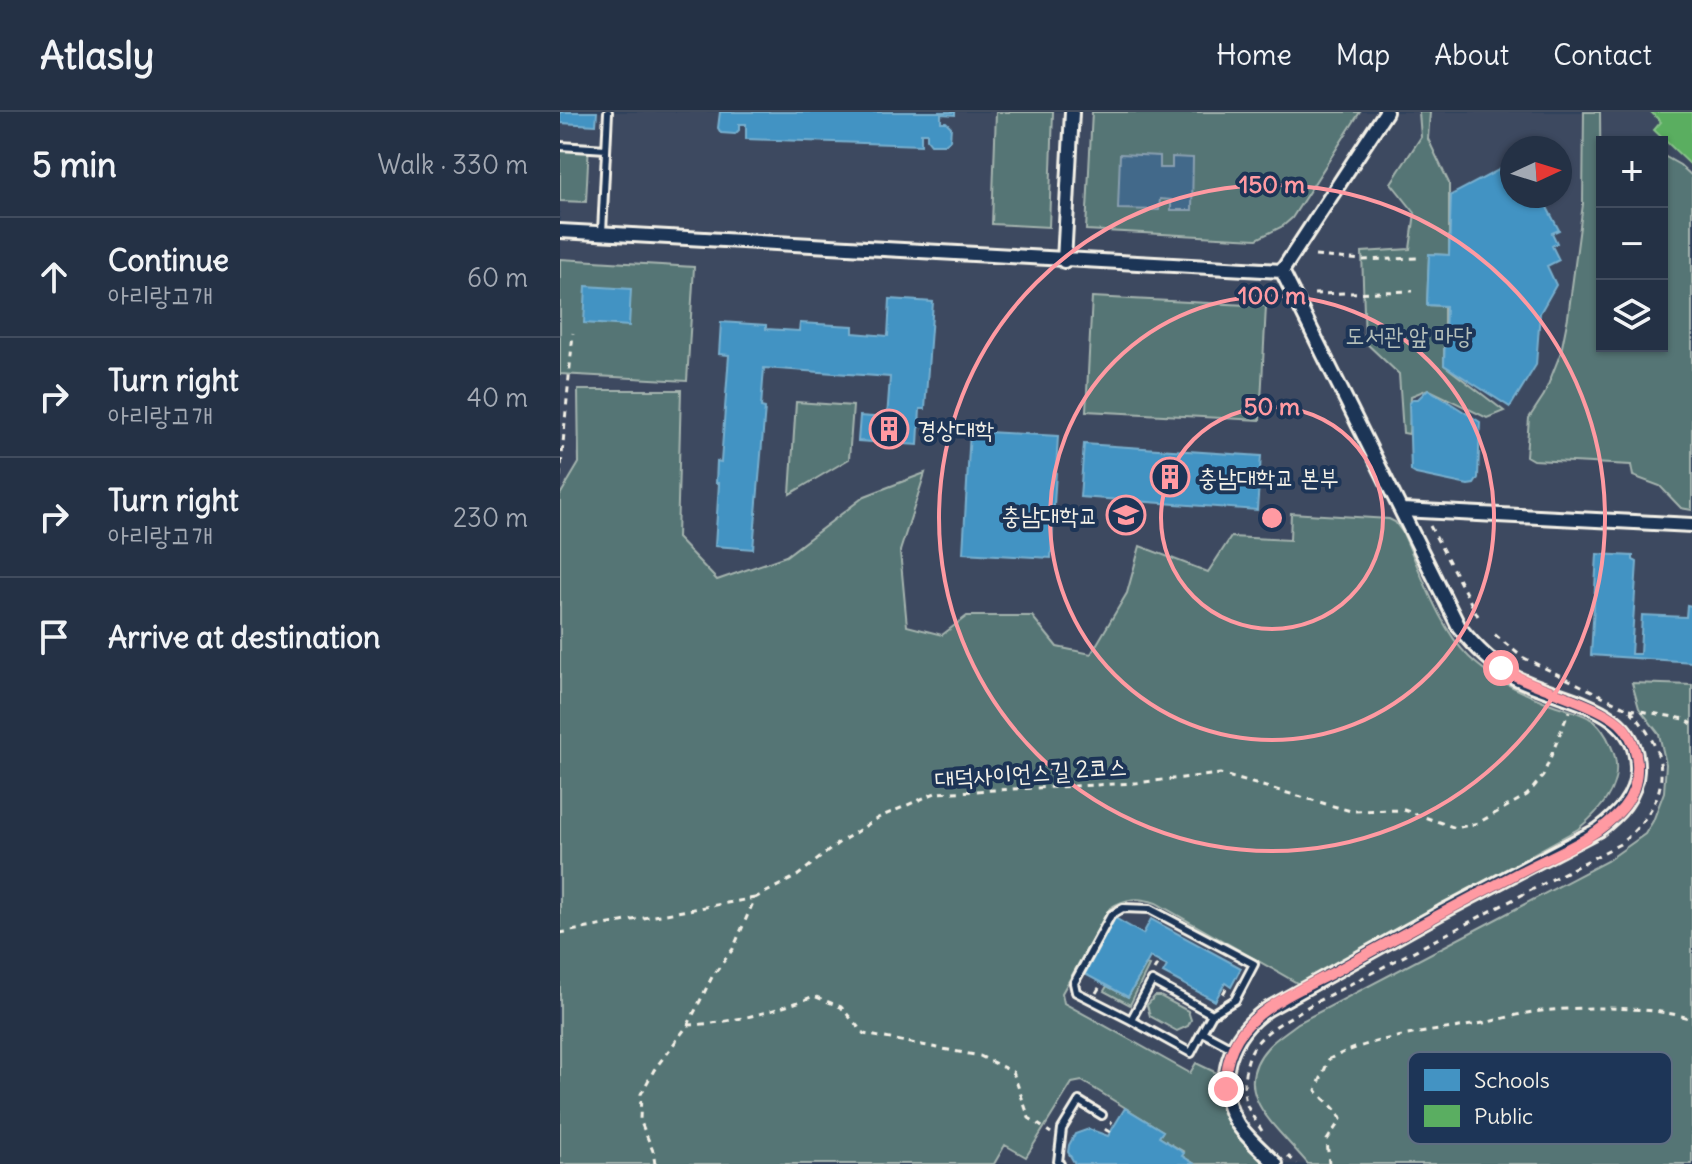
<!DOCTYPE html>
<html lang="en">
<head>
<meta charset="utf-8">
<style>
	:root { --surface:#243145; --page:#2c394c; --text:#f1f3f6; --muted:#a3a9b3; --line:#414c5e }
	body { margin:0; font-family:Delius,"Poor Story",sans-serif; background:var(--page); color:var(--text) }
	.controls { position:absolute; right:24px; top:24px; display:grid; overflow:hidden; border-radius:0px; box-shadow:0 2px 6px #0004 }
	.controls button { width:72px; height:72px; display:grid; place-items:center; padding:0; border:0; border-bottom:2px solid var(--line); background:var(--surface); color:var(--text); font:40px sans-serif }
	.compass { position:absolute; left:940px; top:24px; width:72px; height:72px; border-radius:50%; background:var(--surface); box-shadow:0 2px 6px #0004; rotate:86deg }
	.stop { position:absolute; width:24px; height:24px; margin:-18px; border:6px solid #ff9aa2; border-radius:50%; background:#fff }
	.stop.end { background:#ff9aa2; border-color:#fff; box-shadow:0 2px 8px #0008 }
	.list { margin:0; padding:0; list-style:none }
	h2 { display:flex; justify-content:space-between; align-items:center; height:104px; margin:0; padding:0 32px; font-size:34px }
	h2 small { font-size:26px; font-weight:400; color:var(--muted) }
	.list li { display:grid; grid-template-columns:52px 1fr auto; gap:24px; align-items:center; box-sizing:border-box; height:120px; padding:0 32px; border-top:2px solid var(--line) }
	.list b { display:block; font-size:30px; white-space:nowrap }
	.list p { margin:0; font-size:26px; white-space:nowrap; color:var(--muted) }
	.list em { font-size:26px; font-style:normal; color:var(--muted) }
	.icon { flex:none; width:44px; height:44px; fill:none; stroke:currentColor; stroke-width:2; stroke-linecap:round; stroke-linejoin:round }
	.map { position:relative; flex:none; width:1132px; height:1052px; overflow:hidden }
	header { display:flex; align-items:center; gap:48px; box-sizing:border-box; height:112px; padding:0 40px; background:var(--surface); border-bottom:2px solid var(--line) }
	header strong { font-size:38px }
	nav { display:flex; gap:44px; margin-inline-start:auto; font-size:28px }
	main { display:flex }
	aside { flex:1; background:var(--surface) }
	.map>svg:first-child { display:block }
	.built { fill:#3e4a60; fill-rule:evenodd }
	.green { fill:#547574; stroke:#a4b3ae; stroke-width:2 }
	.water { fill:#42698a; stroke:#899fb0; stroke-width:2 }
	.schools { fill:#4393c3; stroke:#78afce; stroke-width:2 }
	.public { fill:#5aae61; stroke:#88c28a; stroke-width:2 }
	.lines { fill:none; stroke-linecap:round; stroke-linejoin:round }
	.service-casing { stroke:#f4f1e8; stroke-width:12 }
	.minor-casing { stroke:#f4f1e8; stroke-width:18 }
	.path { stroke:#f4f1e8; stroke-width:3; stroke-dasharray:6 6; stroke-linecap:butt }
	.service { stroke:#1d3557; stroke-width:6 }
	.minor { stroke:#1d3557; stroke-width:12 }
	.route { stroke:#ff9aa2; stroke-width:10 }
	.ring { fill:none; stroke:#ff9aa2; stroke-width:4 }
	.labels { text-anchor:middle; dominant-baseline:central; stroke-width:8; stroke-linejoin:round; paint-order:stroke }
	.park-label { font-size:24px; fill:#b4bfba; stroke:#1d3557 }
	.poi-label { font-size:24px; fill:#f4f1e8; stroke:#1d3557; text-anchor:start }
	.street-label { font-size:24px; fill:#f4f1e8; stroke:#1d3557 }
	.key { fill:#1d3557; stroke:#5e6d82; stroke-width:2 }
	.key-label { font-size:22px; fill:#f4f1e8 }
	.centre { fill:#ff9aa2; stroke:#1d3557; stroke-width:4 }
	.ring-label { font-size:24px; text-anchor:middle; font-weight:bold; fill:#ff9aa2; stroke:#1d3557; stroke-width:8; stroke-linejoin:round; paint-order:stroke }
</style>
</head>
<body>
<header>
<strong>Atlasly</strong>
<nav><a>Home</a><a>Map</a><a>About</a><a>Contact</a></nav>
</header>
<main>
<aside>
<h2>5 min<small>Walk · 330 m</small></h2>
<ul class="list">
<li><svg class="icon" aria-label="ahead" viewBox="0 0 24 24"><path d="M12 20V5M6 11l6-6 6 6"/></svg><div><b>Continue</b><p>아리랑고개</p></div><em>60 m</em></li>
<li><svg class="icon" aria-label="right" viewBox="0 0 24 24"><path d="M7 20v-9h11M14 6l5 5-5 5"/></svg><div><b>Turn right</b><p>아리랑고개</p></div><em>40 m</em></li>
<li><svg class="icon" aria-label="right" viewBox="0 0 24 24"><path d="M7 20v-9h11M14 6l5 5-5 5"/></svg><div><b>Turn right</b><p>아리랑고개</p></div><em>230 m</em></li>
<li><svg class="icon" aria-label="arrive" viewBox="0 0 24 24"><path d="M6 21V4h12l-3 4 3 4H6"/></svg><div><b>Arrive at destination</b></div></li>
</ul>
</aside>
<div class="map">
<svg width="1132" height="1052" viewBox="0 0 1132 1052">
	<rect width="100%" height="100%" fill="#30415c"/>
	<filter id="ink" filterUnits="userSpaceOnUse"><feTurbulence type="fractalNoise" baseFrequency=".0125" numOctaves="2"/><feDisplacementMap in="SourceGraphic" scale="16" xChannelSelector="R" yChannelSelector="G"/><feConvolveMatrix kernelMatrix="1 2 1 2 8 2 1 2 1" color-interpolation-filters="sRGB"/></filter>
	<g filter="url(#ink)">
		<!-- built -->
		<path class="built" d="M0,0H1132V573L1072,572L1079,596L1099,622L1106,652L1104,680L1093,710L1085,722L1068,735L1047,749L738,911L745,1048L748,1052H0ZM1042,30H1102V234H1042ZM952,36H1000V84H952Z"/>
		<!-- green -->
		<path class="green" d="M436,0H493L489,115L432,112Z
			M532,0H800L732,106L723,114L697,127L526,118Z
			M859,0H870L868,27L889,71V143L869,142L867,193L884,194V253L944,299L927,306L868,277L851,284L849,322L843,321L839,262L805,230L802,140L850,137L855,101L831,71L861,25Z
			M1024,0H1040L1042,234H1102V43L1120,53L1132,64V398L1121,396L1100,374L1073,364L1071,353L973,348L966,344L969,306L984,283L1001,240L1008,205L1023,92Z
			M0,30L29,31L26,90L0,89Z
			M0,147L134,155L127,269L0,262Z
			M532,185L706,194L700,308L526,299Z
			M18,278H121L117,426L157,468L226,444L305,384L365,361L340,439L347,514L382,523L407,504H472L497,535L531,542L567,481L580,434L648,460L671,425L730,428L731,401L829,407L835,410L843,421C861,460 879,516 909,545C933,568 964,582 994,593C1005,597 1019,600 1029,606C1039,611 1047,624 1051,634C1067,668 1044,696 1018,717L739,872L596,791C578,785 566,786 550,796L502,881L504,891L630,961L636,951L659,962C659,1006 676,1023 705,1052H635L622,1044L624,1040L599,1025L603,1019L522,969L512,971L466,1045L445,1033L434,1052H0V383L19,351Z
			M236,290L293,294L289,347L230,382Z
			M1072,571L1132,573V1052H748C721,1018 666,981 708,935C716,926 728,919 738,911L1047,749L1085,722L1093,709L1104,680L1106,652L1099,622L1079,596Z
			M586,853L589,854L570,893L544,879L547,874L568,885Z
			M595,884H600L628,899L631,908L628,914L617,919L590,904L587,893Z"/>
		<!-- water -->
		<path class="water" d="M560,42L600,44V56H612V45L633,46L632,98H611V88L600,87L599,98L558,97Z"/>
		<!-- schools -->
		<path class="schools" d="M0,0H37L36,13L0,11Z
			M160,0H395V3L381,2V10H386L391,15L390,28L385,32H371L367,27V21H361V33L186,27V12H179V18L175,22L161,21L158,16Z
			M952,51V84H981L999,118L992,121L997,131L992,134L999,148L987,154L996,173L980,201L976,253L950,295L884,253L886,194L867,193L869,142L889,143L891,83Z
			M26,174L71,177L69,214L24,211Z
			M330,187L373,190L365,297H360L358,333L298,329L300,304L327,306L330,265L204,256L201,295L205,296L193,437L155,434L159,371H156L157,349L161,350L169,243L159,242L161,210L206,213V217L239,219L240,211L293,214V221L328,224Z
			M868,277L920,310L918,366L914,372L908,373L856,362L851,359L849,292L853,287H858Z
			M410,319L498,324L491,446L403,441Z
			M524,332L701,344L697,398L520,385Z
			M1037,442L1073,444V448L1077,450L1071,542H1080L1082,503L1126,505L1127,493L1132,494V550L1031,543Z
			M555,806L583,822L591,807L681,856L671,875L665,871L655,889L603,861L607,854L590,845L568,885L525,862Z
			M565,996L603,1019L599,1025L624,1041L622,1044L635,1052H515L508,1040L509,1033L515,1022L529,1017L548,1024Z"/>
		<!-- public -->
		<path class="public" d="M1091,0H1132V54L1094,18L1101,10Z"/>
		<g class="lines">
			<!-- service casing -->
			<g class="service-casing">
				<path id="service" d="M0,34L46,37
					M42,120L48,0
					M571,908L516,880L514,871L551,803L563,796L590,797L694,852L675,888L652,902
					M642,920L652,902L592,869L571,908L631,941L642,920L672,936
					M500,1052L498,1050L502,1017L519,989L542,1003"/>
			</g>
			<!-- minor casing -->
			<g class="minor-casing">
				<path id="minor" d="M0,119L722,159
					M504,149L512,0
					M722,159L826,0
					M842,398L1132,413
					M716,1052C703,1039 687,1026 677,1011C652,971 670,921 708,897L882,800L1038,718C1058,703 1076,685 1077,659C1080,592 998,589 954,565C932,552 915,535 899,515L722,159"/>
			</g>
			<!-- path -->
			<path class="path" d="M755,144L802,148L859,146
				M754,182L853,179
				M0,365L13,221
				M870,414L919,506
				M1070,597L1125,607L1132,612
				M0,821L195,786
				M594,858L599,850
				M536,881L542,871
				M663,882L668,873
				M128,913C172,911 213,900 254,884L281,895L304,922L420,944L453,960L469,1006L491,1021
				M702,1019C696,1009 687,998 685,986C682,971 686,944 696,932C709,915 734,904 752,892L1060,732C1111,689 1115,646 1069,597L962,545L934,522
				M550,1020L546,1018L552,1009
				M728,1044L737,1052
				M95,1052L93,1039L80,1008L81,982L94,958L128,913L152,865L173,837L195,786L237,764L277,732L318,706L375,681L575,671L660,662L791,699L844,698L896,716L918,711L967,683L983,664L1009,599
				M769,1052L767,1028L781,1007C776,995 764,989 756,978L769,947C818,923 866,921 918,912C935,909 950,904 967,901C1012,894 1089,893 1132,907"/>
			<!-- service -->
			<use href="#service" class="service"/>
			<!-- minor -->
			<use href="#minor" class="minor"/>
		</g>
	</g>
	<g class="lines" filter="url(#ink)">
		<!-- route -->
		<path class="route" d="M666,977C664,948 675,921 699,903C722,884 752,872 778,858C838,824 899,792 960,760C994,742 1037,727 1063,696C1081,674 1082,640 1065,617C1046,592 972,577 941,556"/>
	</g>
	<!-- distance rings -->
	<g class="ring">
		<circle cx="712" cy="406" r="111"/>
		<circle cx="712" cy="406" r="222"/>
		<circle cx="712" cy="406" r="333"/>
	</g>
	<!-- icons -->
	<defs>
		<g id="building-ring" transform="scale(2)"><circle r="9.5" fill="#1d3557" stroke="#ff9aa2" stroke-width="1.5"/><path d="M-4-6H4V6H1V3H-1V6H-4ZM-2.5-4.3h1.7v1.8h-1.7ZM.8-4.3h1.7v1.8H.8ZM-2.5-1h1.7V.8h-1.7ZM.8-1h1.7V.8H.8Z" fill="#ff9aa2"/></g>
		<g id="university-ring" transform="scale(2)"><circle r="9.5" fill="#1d3557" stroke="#ff9aa2" stroke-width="1.5"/><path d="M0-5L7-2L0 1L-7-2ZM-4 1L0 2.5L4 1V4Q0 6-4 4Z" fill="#ff9aa2"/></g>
	</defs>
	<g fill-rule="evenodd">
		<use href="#building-ring" x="329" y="317"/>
		<use href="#building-ring" x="610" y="365"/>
		<use href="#university-ring" x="566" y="403"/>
	</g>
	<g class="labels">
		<!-- park labels -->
		<g class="park-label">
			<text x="849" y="223">도서관 앞 마당</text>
		</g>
		<!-- poi labels -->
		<g class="poi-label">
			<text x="357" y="317">경상대학</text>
			<text x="638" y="365">충남대학교 본부</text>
			<text x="538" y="403" text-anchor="end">충남대학교</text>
		</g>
		<!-- street labels -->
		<g class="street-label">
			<text transform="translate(471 660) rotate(-4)">대덕사이언스길 2코스</text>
		</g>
	</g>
	<!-- legend -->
	<rect x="848" y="940" width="264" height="92" rx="12" class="key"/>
	<rect x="864" y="957" width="36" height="22" fill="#4393c3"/>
	<rect x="864" y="993" width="36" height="22" fill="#5aae61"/>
	<g class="key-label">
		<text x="914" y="976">Schools</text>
		<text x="914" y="1012">Public</text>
	</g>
	<circle cx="712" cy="406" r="12" class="centre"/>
	<g class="ring-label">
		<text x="712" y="81">150 m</text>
		<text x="712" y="192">100 m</text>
		<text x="712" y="303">50 m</text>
	</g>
</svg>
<div class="controls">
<button>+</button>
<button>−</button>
<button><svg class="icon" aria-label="layers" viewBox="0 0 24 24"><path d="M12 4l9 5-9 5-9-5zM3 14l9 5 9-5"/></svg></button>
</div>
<svg class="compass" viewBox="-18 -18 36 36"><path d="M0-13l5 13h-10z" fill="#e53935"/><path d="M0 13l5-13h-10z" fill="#a3a9b3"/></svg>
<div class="stop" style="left:941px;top:556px"></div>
<div class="stop end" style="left:666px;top:977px"></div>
</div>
</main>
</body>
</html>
